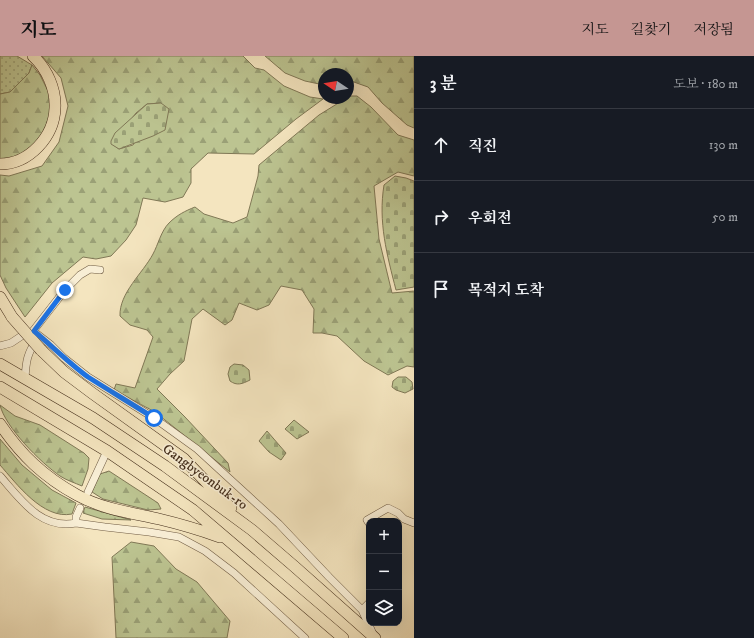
<!DOCTYPE html>
<html lang="ko">
<head>
<meta charset="utf-8">
<style>
	:root { --surface:#171b24; --page:#20242c; --text:#f1f3f6; --muted:#9ea1a6; --line:#363941; --accent:#c59692 }
	body { margin:0; font-family:"IM FELL DW Pica","Noto Serif KR",serif; background:var(--page); color:var(--text) }
	.controls { position:absolute; right:12px; bottom:12px; display:grid; overflow:hidden; border-radius:8px; box-shadow:0 4px 16px #0002 }
	.controls button { width:36px; height:36px; display:grid; place-items:center; padding:0; border:0; border-bottom:1px solid var(--line); background:var(--surface); color:var(--text); font:20px sans-serif }
	.compass { position:absolute; left:318px; top:12px; width:36px; height:36px; border-radius:50%; background:var(--surface); box-shadow:0 4px 16px #0002; rotate:282deg }
	.stop { position:absolute; width:12px; height:12px; margin:-9px; border:3px solid #1a73e8; border-radius:50%; background:#fff }
	.stop.end { background:#1a73e8; border-color:#fff; box-shadow:0 1px 4px #0008 }
	.list { margin:0; padding:0; list-style:none }
	h2 { display:flex; justify-content:space-between; align-items:center; height:52px; margin:0; padding:0 16px; font-size:17px }
	h2 small { font-size:13px; font-weight:400; color:var(--muted) }
	.list li { display:grid; grid-template-columns:26px 1fr auto; gap:12px; align-items:center; box-sizing:border-box; height:72px; padding:0 16px; border-top:1px solid var(--line) }
	.list b { display:block; font-size:15px; white-space:nowrap }
	.list em { font-size:13px; font-style:normal; color:var(--muted) }
	.icon { flex:none; width:22px; height:22px; fill:none; stroke:currentColor; stroke-width:2; stroke-linecap:round; stroke-linejoin:round }
	.map { position:relative; flex:none; width:414px; height:582px; overflow:hidden }
	header { display:flex; align-items:center; gap:24px; box-sizing:border-box; height:56px; padding:0 20px; background:var(--accent); color:#111 }
	header strong { font-size:19px }
	nav { display:flex; gap:22px; margin-inline-start:auto; font-size:14px }
	main { display:flex }
	aside { flex:1; background:var(--surface) }
	.map>svg:first-child { display:block }
	.grass { fill:url(#grass-dots); stroke:#807856 }
	.forest { fill:url(#forest-firs); stroke:#807856; fill-rule:evenodd }
	.cemetery { fill:url(#cemetery-stones); stroke:#807856 }
	.lines { fill:none; stroke-linecap:round; stroke-linejoin:round }
	.minor-casing { stroke:#6f5b43; stroke-width:8 }
	.trunk-casing { stroke:#432d1a; stroke-width:12 }
	.minor { stroke:#f8eed5; stroke-width:7 }
	.trunk { stroke:#f4e5bf; stroke-width:11 }
	.trunk-bridge-casing { stroke:#432d1a; stroke-width:12; stroke-linecap:butt }
	.trunk-bridge { stroke:#f4e5bf; stroke-width:11 }
	.route { stroke:#1a73e8; stroke-width:5 }
	.labels { text-anchor:middle; dominant-baseline:central; stroke-width:3; stroke-linejoin:round; paint-order:stroke }
	.street-label { font-size:14px; fill:#432d1a; stroke:#f8eed5 }
</style>
</head>
<body>
<header>
<strong>지도</strong>
<nav><a>지도</a><a>길찾기</a><a>저장됨</a></nav>
</header>
<main>
<div class="map">
<svg width="414" height="582" viewBox="0 0 414 582">
	<defs>
		<pattern id="grass-dots" width="8" height="8" patternUnits="userSpaceOnUse"><rect width="8" height="8" fill="#bcc491"/><path d="M2 2h.1M6 6h.1" fill="none" stroke="#9aa076" stroke-width="1.8" stroke-linecap="round"/></pattern>
		<pattern id="forest-firs" width="22" height="20" patternUnits="userSpaceOnUse"><rect width="22" height="20" fill="#bcc491"/><path d="M5 1l3.5 6h-7zM16 11l3.5 6h-7z" fill="#9aa076"/></pattern>
		<pattern id="cemetery-stones" width="16" height="16" patternUnits="userSpaceOnUse"><rect width="16" height="16" fill="#bcc491"/><path d="M2 7V4a2 2 0 0 1 4 0v3zM10 15v-3a2 2 0 0 1 4 0v3z" fill="#9aa076"/></pattern>
	</defs>
	<rect width="100%" height="100%" fill="#f4e5bf"/>
	<filter id="stains"><feTurbulence type="fractalNoise" baseFrequency=".005" numOctaves="4"/><feColorMatrix values="0 0 0 0 .2 0 0 0 0 .09 0 0 0 0 .02 0 0 0 .5 -.17"/></filter>
	<radialGradient id="worn" r=".72"><stop offset=".6" stop-color="#630" stop-opacity="0"/><stop offset="1" stop-color="#630" stop-opacity=".3"/></radialGradient>
	<!-- grass -->
	<path class="grass" d="M0,0H17L32,9L29,17L10,36L0,38Z"/>
	<!-- forest -->
	<path class="forest" d="M42,0H243L255,12L264,14L284,30L310,41L323,43L296,63L254,98L208,97L191,113V127L183,141L165,146L143,142L136,169L126,184L111,200L96,203L83,201L52,227L25,261L6,232L0,219V119L9,120L42,110L59,86L68,50L61,22ZM161,47L133,89L119,93L112,88L136,57L147,48Z
		M265,0H414V72L407,69L382,47L368,31L351,25L348,26V18H324V29L305,25L285,17Z
		M32,9L40,19L49,37L51,55L47,77L16,103H0V38L10,36L29,17Z
		M348,40H357L371,51L398,79L414,84V120L398,116L374,130L379,183L392,237L414,235V311L407,310L388,319L364,305L337,280L322,277H313L314,253L302,234L281,230L269,249L257,254L239,247L232,264L225,269L203,253L192,263L184,305L170,318L157,333L185,361L228,407L230,416L155,356L114,334L116,328L135,332L153,281L147,274L130,269L120,260C119,237 143,217 153,198C158,189 161,175 169,167C177,159 185,155 195,151L204,158L233,167L247,161L258,120L259,109L319,59L340,46L343,42H348Z
		M0,349L15,360L40,369L84,397L89,402L88,413L82,430C75,427 66,424 60,420C41,407 5,371 0,349Z
		M0,383L22,409L52,434L76,447L72,458C43,464 16,427 0,409Z
		M109,415L158,447L161,453L148,454L103,443L92,436L100,418Z
		M85,451L131,464L102,463L83,457Z
		M131,486L154,490L176,513L197,526L230,565L227,582H116L112,501Z"/>
	<!-- cemetery -->
	<path class="cemetery" d="M161,47L169,53L165,74L153,80L119,93L111,88V85L115,77L147,48Z
		M395,120L406,122L414,125V231L396,234C387,199 378,166 384,129Z
		M234,308L243,309L249,314L250,324C242,328 237,330 230,325L228,318L230,311Z
		M398,321H406L412,326L413,333L405,337L396,334L392,331L393,325Z
		M294,364L309,376L297,383L285,373Z
		M267,375L286,397L281,404L269,396L259,385Z"/>
	<g class="lines">
		<!-- minor casing -->
		<g class="minor-casing">
			<path id="minor" d="M33,275L51,289L64,302L88,321L154,362L197,393L279,468L329,521L362,554L373,578
				M0,290L11,287L23,279L33,275L65,234L80,219L90,213L100,214
				M25,323C26,305 27,298 37,283
				M0,420C21,444 41,474 76,467
				M88,436L107,395
				M80,452L76,461V467L105,471L149,476L179,481L205,495L234,517L305,582
				M369,467L367,464L388,452L398,457L404,463L414,467
				M362,554L369,547"/>
		</g>
		<!-- trunk casing -->
		<g class="trunk-casing">
			<path id="trunk" d="M0,108C29,108 54,81 55,52C56,33 47,13 33,0
				M0,241L12,261
				M41,294L64,316L92,337L184,403L231,452
				M0,308L93,362L165,410L252,474L295,511L375,582
				M0,331L107,395L193,454L343,582
				M0,368C21,399 44,421 77,439C102,453 132,457 159,463C180,468 200,474 220,481"/>
		</g>
		<!-- minor -->
		<use href="#minor" class="minor"/>
		<!-- trunk -->
		<use href="#trunk" class="trunk"/>
		<!-- trunk-bridge casing -->
		<g class="trunk-bridge-casing">
			<path id="trunk-bridge" d="M12,261L41,294"/>
		</g>
		<!-- trunk-bridge -->
		<use href="#trunk-bridge" class="trunk-bridge"/>
	</g>
	<g class="lines">
		<!-- route -->
		<path class="route" d="M65,234L34,275C52,290 69,307 88,321C110,335 132,348 154,362"/>
	</g>
	<g class="labels">
		<!-- street labels -->
		<g class="street-label">
			<text transform="translate(205 421) rotate(36)">Gangbyeonbuk-ro</text>
		</g>
	</g>
	<rect width="100%" height="100%" filter="url(#stains)"/>
	<rect width="100%" height="100%" fill="url(#worn)"/>
</svg>
<div class="controls">
<button>+</button>
<button>−</button>
<button><svg class="icon" aria-label="layers" viewBox="0 0 24 24"><path d="M12 4l9 5-9 5-9-5zM3 14l9 5 9-5"/></svg></button>
</div>
<svg class="compass" viewBox="-18 -18 36 36"><path d="M0-13l5 13h-10z" fill="#e53935"/><path d="M0 13l5-13h-10z" fill="#9ea1a6"/></svg>
<div class="stop" style="left:154px;top:362px"></div>
<div class="stop end" style="left:65px;top:234px"></div>
</div>
<aside>
<h2>3 분<small>도보 · 180 m</small></h2>
<ul class="list">
<li><svg class="icon" aria-label="ahead" viewBox="0 0 24 24"><path d="M12 20V5M6 11l6-6 6 6"/></svg><div><b>직진</b></div><em>130 m</em></li>
<li><svg class="icon" aria-label="right" viewBox="0 0 24 24"><path d="M7 20v-9h11M14 6l5 5-5 5"/></svg><div><b>우회전</b></div><em>50 m</em></li>
<li><svg class="icon" aria-label="arrive" viewBox="0 0 24 24"><path d="M6 21V4h12l-3 4 3 4H6"/></svg><div><b>목적지 도착</b></div></li>
</ul>
</aside>
</main>
</body>
</html>
